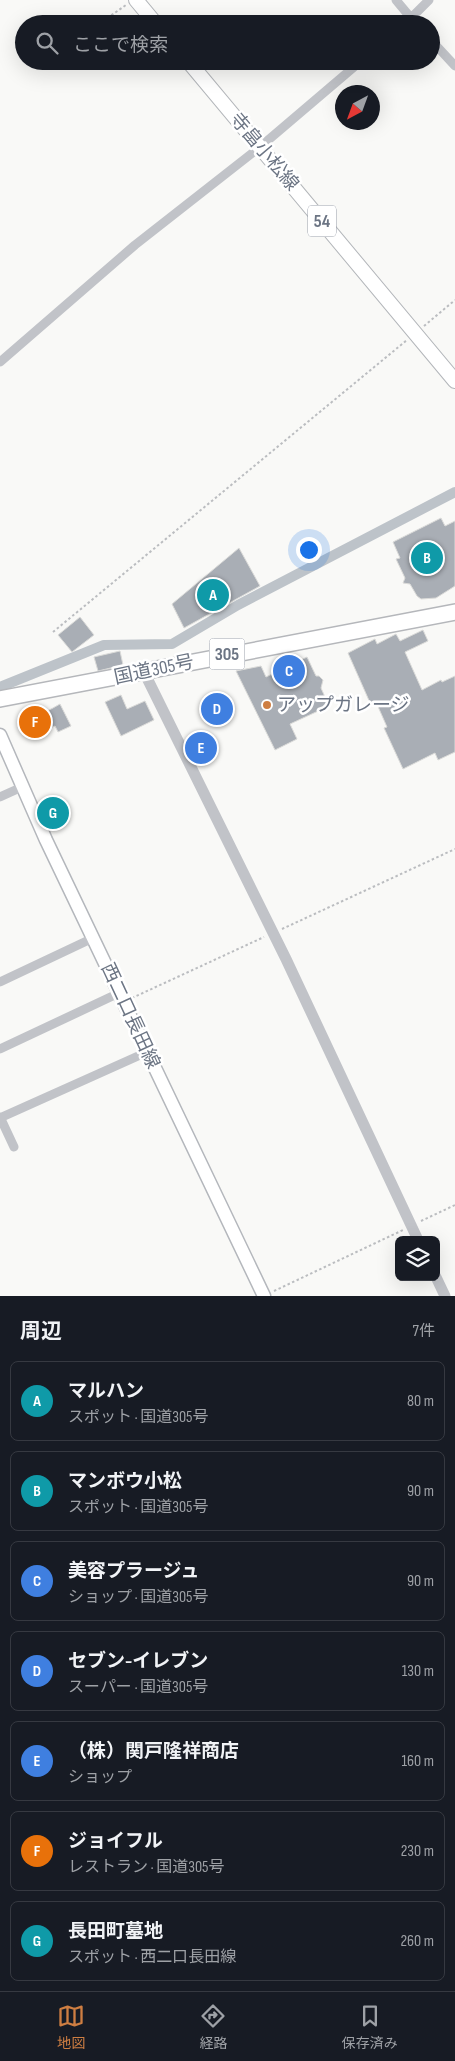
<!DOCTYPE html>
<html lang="ja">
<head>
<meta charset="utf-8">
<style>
	:root { --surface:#171b24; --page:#242831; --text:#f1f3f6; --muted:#9ea1a6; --line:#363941; --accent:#ce7e42 }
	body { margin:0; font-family:"Sofia Sans Condensed","Noto Sans JP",sans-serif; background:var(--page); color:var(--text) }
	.controls { position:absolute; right:15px; bottom:15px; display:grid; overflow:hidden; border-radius:8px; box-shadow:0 5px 20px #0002 }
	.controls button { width:45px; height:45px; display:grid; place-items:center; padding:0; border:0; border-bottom:1px solid var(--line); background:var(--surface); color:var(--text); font:25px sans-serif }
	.compass { position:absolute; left:335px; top:85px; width:45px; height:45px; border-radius:50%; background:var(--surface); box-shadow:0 5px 20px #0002; rotate:221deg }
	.you { position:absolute; left:308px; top:549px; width:18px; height:18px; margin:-12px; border:4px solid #fff; border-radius:50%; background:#1a73e8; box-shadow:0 0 0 8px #1a73e833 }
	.badge { display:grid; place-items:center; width:32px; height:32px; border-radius:50%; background:var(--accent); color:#fff; font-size:16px; font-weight:700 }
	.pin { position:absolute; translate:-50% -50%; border:2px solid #fff; box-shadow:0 1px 5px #0006 }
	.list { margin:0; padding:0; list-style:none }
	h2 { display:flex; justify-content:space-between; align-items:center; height:65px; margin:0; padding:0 20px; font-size:21px }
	h2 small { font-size:16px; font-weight:400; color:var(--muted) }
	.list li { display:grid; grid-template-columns:32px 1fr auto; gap:15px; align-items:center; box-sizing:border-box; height:80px; margin:0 10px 10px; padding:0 10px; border:1px solid var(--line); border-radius:8px }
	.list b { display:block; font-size:19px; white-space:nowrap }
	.list p { margin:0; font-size:16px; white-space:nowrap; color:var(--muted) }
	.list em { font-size:16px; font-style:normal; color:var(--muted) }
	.icon { flex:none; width:28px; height:28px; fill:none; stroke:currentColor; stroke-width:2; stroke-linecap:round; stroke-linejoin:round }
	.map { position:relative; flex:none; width:455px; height:1296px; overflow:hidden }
	.search { position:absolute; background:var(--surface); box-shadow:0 5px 20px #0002; left:15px; right:15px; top:15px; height:55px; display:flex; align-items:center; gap:12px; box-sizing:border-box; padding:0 18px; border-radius:28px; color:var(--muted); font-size:19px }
	.sheet { height:695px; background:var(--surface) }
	nav { display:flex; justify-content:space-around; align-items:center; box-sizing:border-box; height:70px; border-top:1px solid var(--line); background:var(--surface); font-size:14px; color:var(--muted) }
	nav a { display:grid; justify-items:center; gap:2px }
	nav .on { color:var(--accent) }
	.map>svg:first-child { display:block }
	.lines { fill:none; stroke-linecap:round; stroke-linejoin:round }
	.canal { stroke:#bdc3c9; stroke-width:10 }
	.building { fill:#a9aeb5; stroke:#dbdbd9 }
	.secondary-casing { stroke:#b4b7bc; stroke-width:15 }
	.primary-casing { stroke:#b3b6ba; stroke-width:16 }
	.trunk-casing { stroke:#b5b7bb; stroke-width:18 }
	.path { stroke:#bbbdc0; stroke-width:2; stroke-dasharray:2.5 2.5; stroke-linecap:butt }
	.minor { stroke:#c1c3c8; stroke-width:9 }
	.tertiary { stroke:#c1c3c8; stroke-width:11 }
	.secondary { stroke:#fff; stroke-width:12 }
	.primary { stroke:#fff; stroke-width:14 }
	.trunk { stroke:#fff; stroke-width:15 }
	.poi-dot { fill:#ce7e42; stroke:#fff; stroke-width:2 }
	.labels { text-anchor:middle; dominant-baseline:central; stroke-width:5; stroke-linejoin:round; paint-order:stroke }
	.shield { fill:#fff; stroke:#989ea9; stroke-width:1 }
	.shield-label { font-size:18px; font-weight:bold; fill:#6c7584 }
	.street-label { font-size:19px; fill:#6c7584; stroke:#fff }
	.poi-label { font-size:19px; fill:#6c7584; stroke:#fff; text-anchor:start }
</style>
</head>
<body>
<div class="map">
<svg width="455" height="1296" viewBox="0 0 455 1296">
	<rect width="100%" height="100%" fill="#f9f9f7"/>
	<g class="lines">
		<!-- canal -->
		<path class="canal" d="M0,687L104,645L172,644L238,605L455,492"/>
	</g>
	<!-- building -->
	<path class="building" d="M441,518L445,526L455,521V586L436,598L421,599L417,596L410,584L403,583L405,578L396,559L400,558L393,542Z
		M239,548L260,586L184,628L172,604Z
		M80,617L94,635L72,652L58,635Z
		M423,630L428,641L405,652L422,690L441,680L442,682L455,676V752L438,760L435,753L403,769L384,728L387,727L376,702L371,705L348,653L375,639L377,644L396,634L400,641Z
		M120,651L123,665L98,671L94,657Z
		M307,657L316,676H319L323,680L321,688L329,706L290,724L297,739L275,750L236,671L261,666L266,677Z
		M121,695L127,709L145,701L154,720L121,736L105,702Z
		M229,700L231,713L214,716L215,719L208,720L207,718H205L202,706Z
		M60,704L71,726L58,732L55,726L29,737L20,715L41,706L44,713Z"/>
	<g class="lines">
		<!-- secondary casing -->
		<g class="secondary-casing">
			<path id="secondary" d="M0,735L46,840L264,1296"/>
		</g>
		<!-- primary casing -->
		<g class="primary-casing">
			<path id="primary" d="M136,0L156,24
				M188,61L455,381"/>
		</g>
		<!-- trunk casing -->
		<g class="trunk-casing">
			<path id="trunk" d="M0,699L455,612"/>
		</g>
		<!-- path -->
		<path class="path" d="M99,24L126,5
			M424,326L455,300
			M53,632L407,340
			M282,929L455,849
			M132,998L264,937
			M421,1221L455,1205
			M274,1291L403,1230"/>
		<!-- minor -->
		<path class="minor" d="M396,0L416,24
			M405,24L429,0
			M431,40L455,66
			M0,362L135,245L260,147L361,61
			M0,797L22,787
			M0,982L93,938
			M0,1049L119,993
			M0,1117L14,1147
			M0,1118L147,1052"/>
		<!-- tertiary -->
		<path class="tertiary" d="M144,672L286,959L418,1240
			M436,1277L445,1296"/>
		<!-- secondary -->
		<use href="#secondary" class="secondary"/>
		<!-- primary -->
		<use href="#primary" class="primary"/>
		<!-- trunk -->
		<use href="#trunk" class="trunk"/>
	</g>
	<!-- markers -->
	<circle class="poi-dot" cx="267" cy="705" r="5"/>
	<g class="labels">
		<!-- shield labels -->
		<g class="shield">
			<rect x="308" y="205.5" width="28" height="31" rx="4"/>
			<rect x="209.5" y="638.5" width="35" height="31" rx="4"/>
		</g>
		<g class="shield-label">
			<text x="322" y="221">54</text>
			<text x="227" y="654">305</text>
		</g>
		<!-- street labels -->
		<g class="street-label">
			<text transform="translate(264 152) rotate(50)">寺畠小松線</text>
			<text transform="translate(154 670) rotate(-12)">国道305号</text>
			<text transform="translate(130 1016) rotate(65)">西二口長田線</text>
		</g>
		<!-- poi labels -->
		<g class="poi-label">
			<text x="277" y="705">アップガレージ</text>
		</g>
	</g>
</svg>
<div class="controls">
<button><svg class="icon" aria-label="layers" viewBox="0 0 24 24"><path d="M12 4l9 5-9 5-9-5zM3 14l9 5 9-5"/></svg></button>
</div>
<svg class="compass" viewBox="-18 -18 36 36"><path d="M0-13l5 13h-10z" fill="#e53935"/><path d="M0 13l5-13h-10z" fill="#9ea1a6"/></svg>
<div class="you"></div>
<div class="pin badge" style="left:213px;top:595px;background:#0f9aa8">A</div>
<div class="pin badge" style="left:427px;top:558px;background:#0f9aa8">B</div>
<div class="pin badge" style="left:289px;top:671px;background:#3f7fe0">C</div>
<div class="pin badge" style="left:217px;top:709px;background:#3f7fe0">D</div>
<div class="pin badge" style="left:201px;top:748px;background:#3f7fe0">E</div>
<div class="pin badge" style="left:35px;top:722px;background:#e8710a">F</div>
<div class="pin badge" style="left:53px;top:813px;background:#0f9aa8">G</div>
<div class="search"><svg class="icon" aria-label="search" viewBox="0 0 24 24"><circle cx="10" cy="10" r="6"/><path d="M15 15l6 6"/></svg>ここで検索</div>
</div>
<section class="sheet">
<h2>周辺<small>7件</small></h2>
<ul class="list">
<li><span class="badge" style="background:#0f9aa8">A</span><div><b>マルハン</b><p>スポット · 国道305号</p></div><em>80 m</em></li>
<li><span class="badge" style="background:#0f9aa8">B</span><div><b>マンボウ小松</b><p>スポット · 国道305号</p></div><em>90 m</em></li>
<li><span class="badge" style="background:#3f7fe0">C</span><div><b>美容プラージュ</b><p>ショップ · 国道305号</p></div><em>90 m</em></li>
<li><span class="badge" style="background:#3f7fe0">D</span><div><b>セブン-イレブン</b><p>スーパー · 国道305号</p></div><em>130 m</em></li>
<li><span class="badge" style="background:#3f7fe0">E</span><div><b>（株）関戸隆祥商店</b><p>ショップ</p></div><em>160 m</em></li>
<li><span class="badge" style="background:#e8710a">F</span><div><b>ジョイフル</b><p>レストラン · 国道305号</p></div><em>230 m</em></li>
<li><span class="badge" style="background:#0f9aa8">G</span><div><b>長田町墓地</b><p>スポット · 西二口長田線</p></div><em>260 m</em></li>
</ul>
</section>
<nav>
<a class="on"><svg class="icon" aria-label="map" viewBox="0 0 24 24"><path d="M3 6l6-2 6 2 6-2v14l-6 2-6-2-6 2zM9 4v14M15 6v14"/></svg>地図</a>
<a><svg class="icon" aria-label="directions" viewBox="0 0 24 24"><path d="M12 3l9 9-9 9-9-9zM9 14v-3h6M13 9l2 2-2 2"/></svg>経路</a>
<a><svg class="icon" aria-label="saved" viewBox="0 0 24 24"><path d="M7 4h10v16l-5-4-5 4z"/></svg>保存済み</a>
</nav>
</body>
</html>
